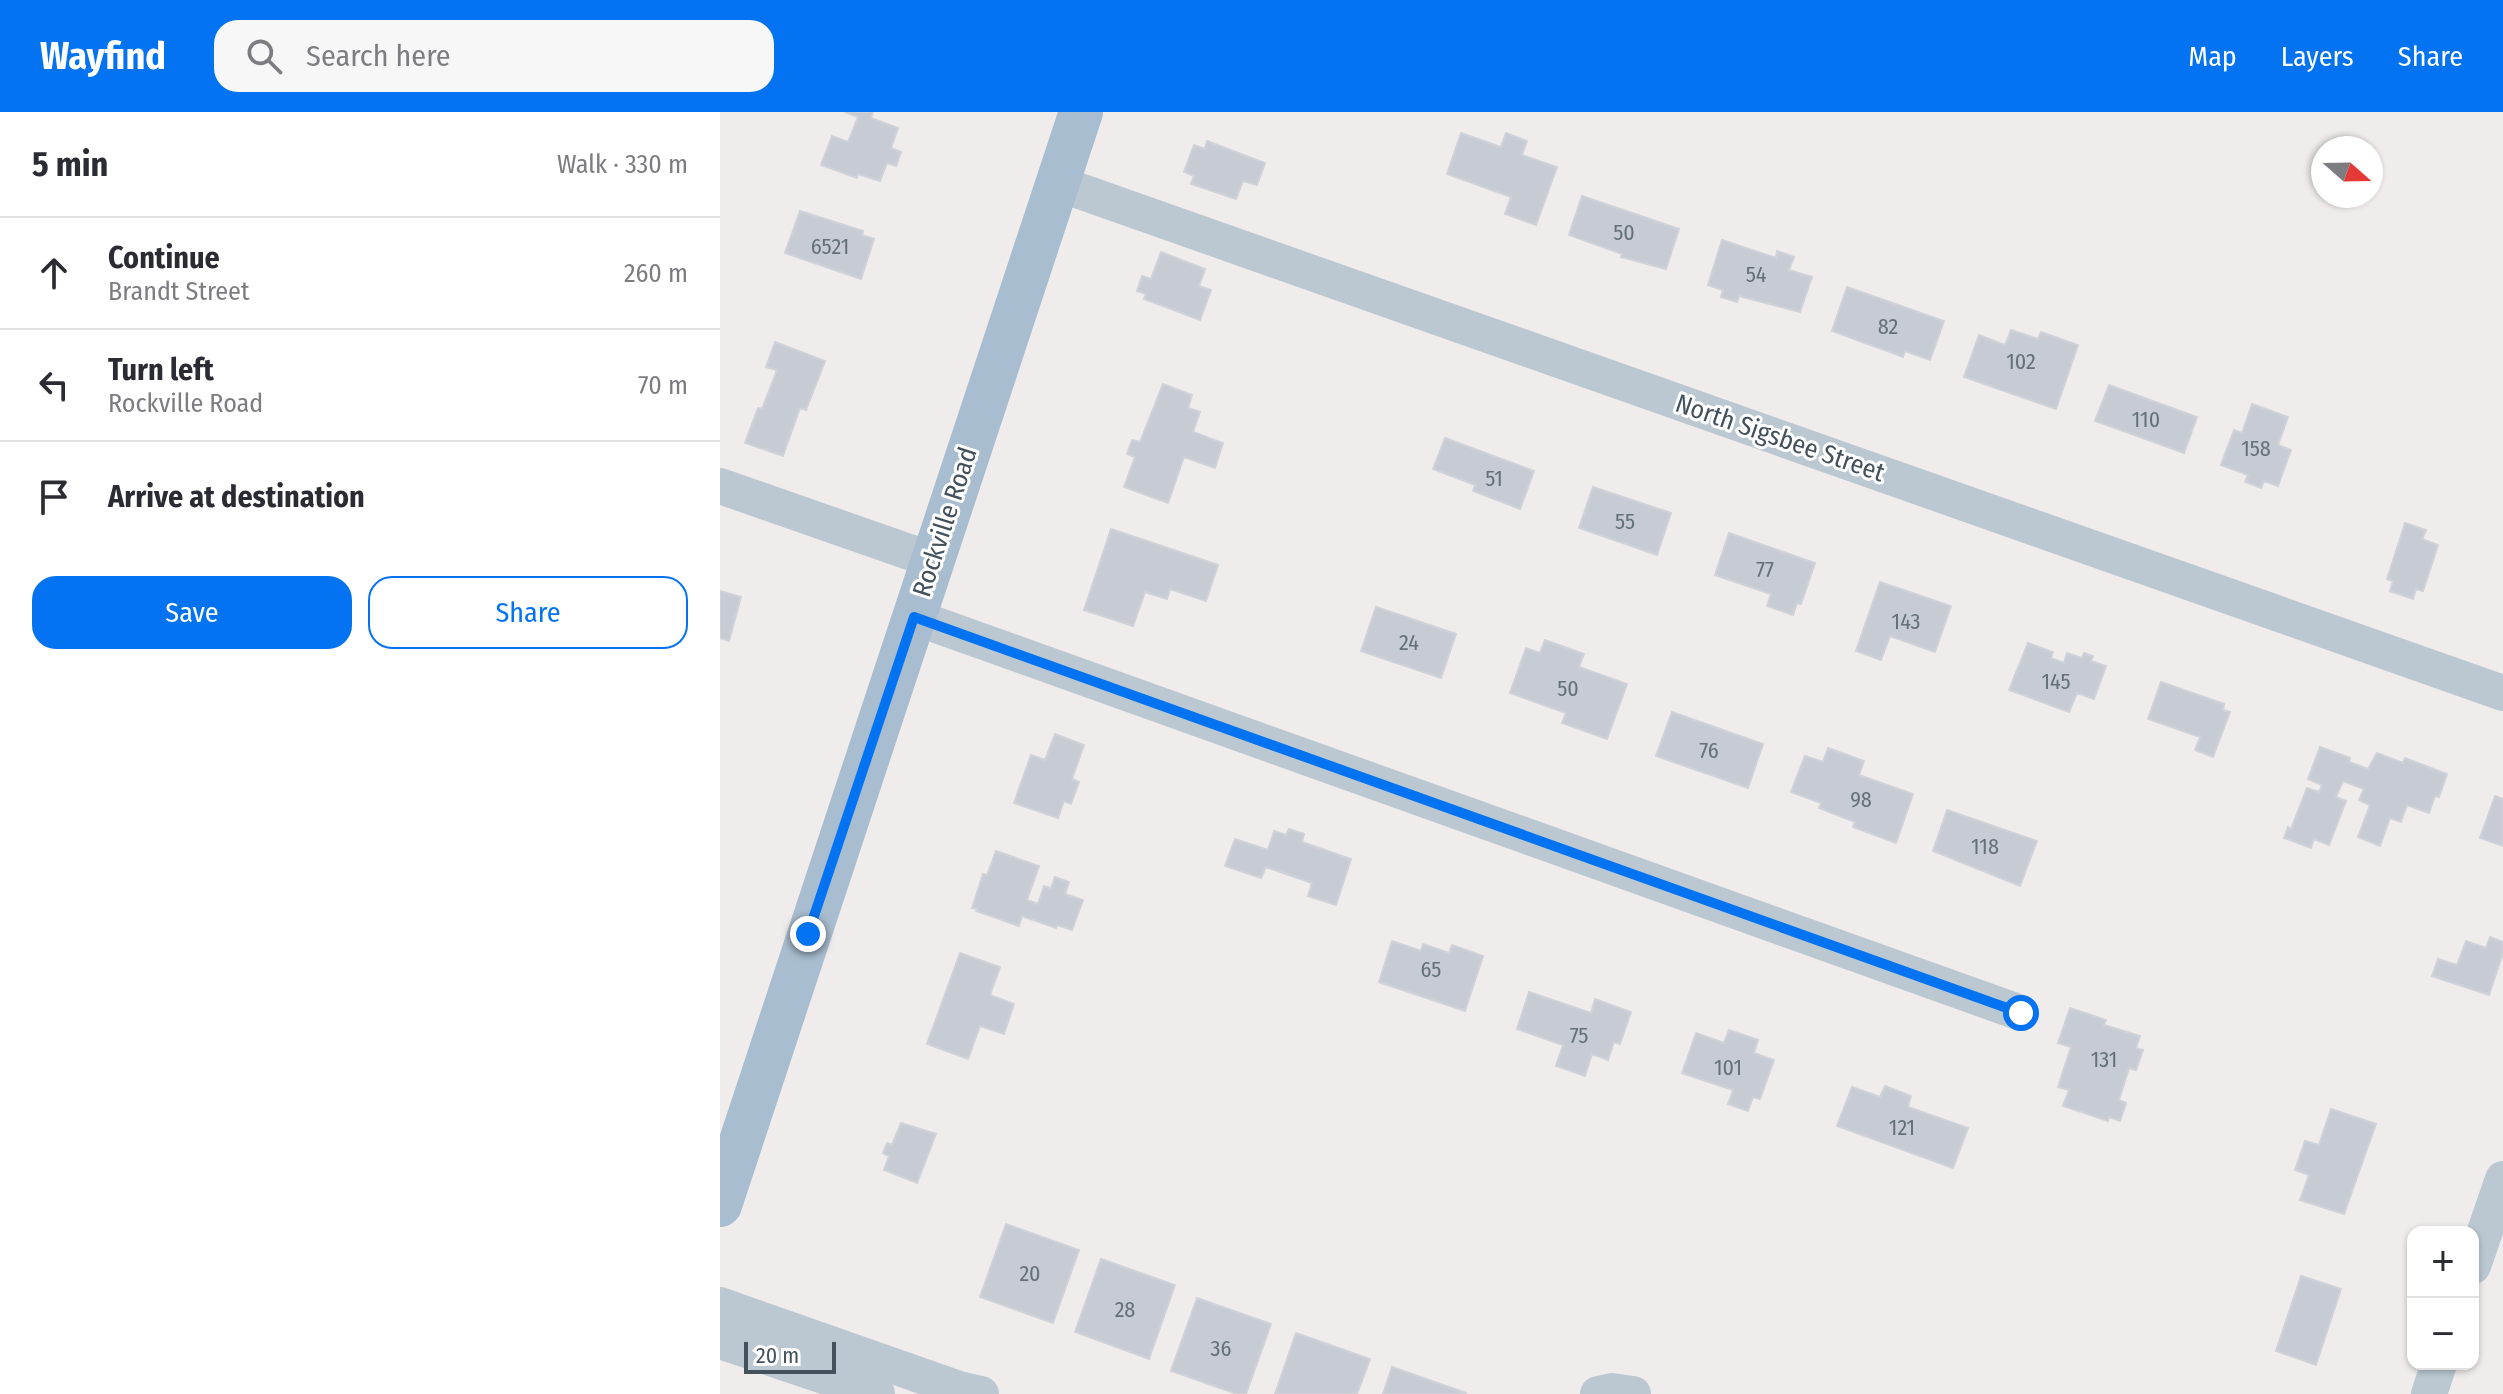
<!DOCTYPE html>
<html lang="en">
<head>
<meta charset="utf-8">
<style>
	:root { --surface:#fff; --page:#f7f7f7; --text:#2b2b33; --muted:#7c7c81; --line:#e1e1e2; --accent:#0473f1 }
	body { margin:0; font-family:"Fira Sans Condensed",sans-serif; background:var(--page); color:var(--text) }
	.controls { position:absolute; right:24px; bottom:24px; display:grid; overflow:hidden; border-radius:16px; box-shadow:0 2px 6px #0004 }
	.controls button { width:72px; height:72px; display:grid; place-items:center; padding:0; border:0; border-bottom:2px solid var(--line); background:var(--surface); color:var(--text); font:40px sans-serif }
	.compass { position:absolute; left:1591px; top:24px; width:72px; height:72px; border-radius:50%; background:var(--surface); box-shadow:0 2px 6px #0004; rotate:110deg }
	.scale { position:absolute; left:24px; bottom:20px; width:92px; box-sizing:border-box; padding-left:8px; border:4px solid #43515c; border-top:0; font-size:22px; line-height:28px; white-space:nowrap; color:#43515c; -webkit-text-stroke:6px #fff; paint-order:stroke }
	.stop { position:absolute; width:24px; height:24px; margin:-18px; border:6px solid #0473f1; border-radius:50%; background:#fff }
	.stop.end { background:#0473f1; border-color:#fff; box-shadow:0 2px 8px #0008 }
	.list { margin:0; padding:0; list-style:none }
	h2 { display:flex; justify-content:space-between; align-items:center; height:104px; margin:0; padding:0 32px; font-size:34px }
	h2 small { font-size:26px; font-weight:400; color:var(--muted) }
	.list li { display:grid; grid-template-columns:52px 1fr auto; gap:24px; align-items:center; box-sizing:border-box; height:112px; padding:0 32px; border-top:2px solid var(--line) }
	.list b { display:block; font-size:30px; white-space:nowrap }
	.list p { margin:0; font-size:26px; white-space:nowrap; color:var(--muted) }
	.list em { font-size:26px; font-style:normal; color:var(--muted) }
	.actions { display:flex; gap:16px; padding:24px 32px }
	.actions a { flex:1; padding:18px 0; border:2px solid var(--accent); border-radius:24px; text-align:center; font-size:28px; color:var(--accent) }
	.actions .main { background:var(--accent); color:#fff }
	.icon { flex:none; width:44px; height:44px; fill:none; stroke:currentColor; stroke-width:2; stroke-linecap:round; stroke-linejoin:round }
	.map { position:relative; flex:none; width:1783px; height:1282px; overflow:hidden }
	header { display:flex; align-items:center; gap:48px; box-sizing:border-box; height:112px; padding:0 40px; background:var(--accent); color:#fff }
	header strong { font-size:38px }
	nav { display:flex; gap:44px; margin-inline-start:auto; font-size:28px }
	.search { width:560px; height:72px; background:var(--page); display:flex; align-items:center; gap:20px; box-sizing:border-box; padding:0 28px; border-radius:24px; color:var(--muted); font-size:30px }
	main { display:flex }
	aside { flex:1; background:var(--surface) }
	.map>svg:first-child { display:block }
	.building { fill:#c7cbd3; stroke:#cfd3d9; stroke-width:2 }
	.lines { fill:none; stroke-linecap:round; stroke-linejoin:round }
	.street { stroke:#bbc8d1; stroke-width:36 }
	.primary { stroke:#a8bdcf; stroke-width:44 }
	.route { stroke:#0473f1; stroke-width:10 }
	.labels { text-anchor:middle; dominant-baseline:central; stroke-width:6; stroke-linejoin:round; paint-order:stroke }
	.number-label { font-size:22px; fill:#64707a }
	.street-label { font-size:26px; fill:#43515c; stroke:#fff }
</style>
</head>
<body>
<header>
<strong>Wayfind</strong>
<div class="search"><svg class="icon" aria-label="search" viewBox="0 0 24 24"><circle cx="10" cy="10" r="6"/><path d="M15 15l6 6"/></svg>Search here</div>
<nav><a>Map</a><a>Layers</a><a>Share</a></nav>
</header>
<main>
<aside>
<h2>5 min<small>Walk · 330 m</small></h2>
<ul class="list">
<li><svg class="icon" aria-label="ahead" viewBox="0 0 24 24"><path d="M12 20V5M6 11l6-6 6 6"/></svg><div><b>Continue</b><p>Brandt Street</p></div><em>260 m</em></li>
<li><svg class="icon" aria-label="left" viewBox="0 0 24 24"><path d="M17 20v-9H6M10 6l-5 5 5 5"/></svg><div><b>Turn left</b><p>Rockville Road</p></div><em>70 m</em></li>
<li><svg class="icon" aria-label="arrive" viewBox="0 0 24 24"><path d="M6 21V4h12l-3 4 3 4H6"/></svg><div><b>Arrive at destination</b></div></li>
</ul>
<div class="actions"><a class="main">Save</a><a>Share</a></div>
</aside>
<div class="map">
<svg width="1783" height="1282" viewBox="0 0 1783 1282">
	<rect width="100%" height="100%" fill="#f0ecec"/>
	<!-- building -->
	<path class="building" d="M125,0H153L151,6L178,16L171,36L181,40L176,54L167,51L160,69L138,62L137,66L101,53L112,24L128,30L138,5Z
		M741,21L781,35L786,21L807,29L802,43L837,55L816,113L785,102L791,85L727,62Z
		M487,29L545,51L537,73L523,69L516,87L471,72L474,64L464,60L474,33L485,37Z
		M862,84L959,117L946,157L901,145L902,142L849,123Z
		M80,99L143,119L142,123L154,127L141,167L65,141Z
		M1002,128L1056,146L1057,139L1074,145L1069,158L1092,165L1080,200L1019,184L1017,190L1001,185L1003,178L988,173Z
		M441,140L485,157L479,174L491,178L480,208L424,187L426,182L417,179L422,164L431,167Z
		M1127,175L1224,209L1210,248L1185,239L1183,245L1112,219Z
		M1291,218L1318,227L1321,220L1358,233L1336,297L1244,265L1259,223L1285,233Z
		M55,230L105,249L86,298L80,296L63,344L25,331L38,296L42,297L57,258L46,255Z
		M443,272L472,283L468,296L480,300L473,320L503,331L495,356L464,345L448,391L404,375L415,345L407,342L412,328L420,330Z
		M1389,273L1477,305L1464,341L1375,309Z
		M1532,292L1568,305L1558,333L1571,338L1558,374L1544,369L1541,376L1525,370L1528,363L1501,353L1514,318L1522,321Z
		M725,326L814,359L800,397L753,379L755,373L713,357Z
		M873,375L951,401L937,443L859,416Z
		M1685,411L1706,418L1702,427L1718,433L1703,479L1696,477L1693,487L1670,479L1673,469L1667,467Z
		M391,417L498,453L486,489L450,477L447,487L425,480L413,514L364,498Z
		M1009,421L1095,451L1081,492L1077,491L1073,503L1047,494L1051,482L995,463Z
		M1160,470L1231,494L1215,540L1170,524L1161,548L1136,539Z
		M0,479L21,485L9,529L0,526Z
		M656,495L736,522L721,566L641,539Z
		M825,528L864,542L859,555L907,572L887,627L842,611L846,601L790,581L806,536L820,541Z
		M1308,531L1333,540L1331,546L1344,551L1347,541L1362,546L1364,541L1373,544L1371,549L1386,554L1374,587L1357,581L1349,600L1289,578Z
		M1441,570L1504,592L1503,598L1510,600L1493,645L1475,638L1480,625L1428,607Z
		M952,600L1043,632L1028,676L936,644Z
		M335,622L364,633L352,667L359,670L351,692L344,689L338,706L294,691L311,643L325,648Z
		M1600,635L1630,646L1629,650L1648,657L1657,641L1683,651L1685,646L1727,662L1719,685L1715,684L1709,701L1687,693L1681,710L1670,706L1660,734L1638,725L1650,693L1639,688L1644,677L1623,669L1616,685L1626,689L1609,733L1594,727L1591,736L1564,726L1568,715L1571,717L1587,676L1599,680L1602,673L1588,667Z
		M1108,636L1144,649L1139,663L1193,682L1176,731L1133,715L1135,710L1099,696L1101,691L1071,680L1085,644L1103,650Z
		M1775,684L1783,687V734L1760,726Z
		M1227,698L1317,729L1300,774L1213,739Z
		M569,717L584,722L582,730L631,747L616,793L588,784L592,771L546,755L541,766L505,754L515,727L548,738L554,719L566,723Z
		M276,739L319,754L307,788L318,792L324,774L331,776L335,765L349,770L345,782L363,788L352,818L337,813L336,816L302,804L299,814L256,799L257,797L252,796L263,762L267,763Z
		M1770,825L1783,830V841L1769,883L1712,864L1718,847L1737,853L1746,829L1766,836Z
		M672,829L701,839L703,832L729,841L732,833L763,844L745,899L659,870Z
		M240,841L280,855L270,883L294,892L284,922L260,914L248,947L207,932Z
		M809,880L871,901L875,887L911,900L900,932L894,930L888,948L872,942L865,964L836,954L843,933L797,917Z
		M1350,896L1386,908L1384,913L1420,924L1416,936L1423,938L1416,958L1409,956L1399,988L1406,991L1400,1009L1389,1005L1388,1009L1343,994L1349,978L1338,975L1351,935L1338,931Z
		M1009,918L1038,928L1034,941L1054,948L1040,987L1033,985L1028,999L1008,992L1013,978L962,961L976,921L1004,931Z
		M1165,974L1191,984L1188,995L1248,1016L1233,1056L1117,1014L1132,975L1160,985Z
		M1611,997L1656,1012L1624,1102L1580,1088L1589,1063L1575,1058L1585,1029L1599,1033Z
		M181,1011L216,1022L197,1071L164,1058L169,1044L163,1041L167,1031L172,1033Z
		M286,1112L359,1138L333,1211L260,1185Z
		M381,1147L455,1173L429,1247L355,1220Z
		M1581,1164L1621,1177L1596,1253L1556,1239Z
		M477,1186L551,1212L526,1282H517L451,1259Z
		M576,1221L650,1247L637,1282H555Z
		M672,1255L746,1281L745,1282H663Z"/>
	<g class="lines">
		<!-- street -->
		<path class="street" d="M337,71L1783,581
			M0,374L212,448
			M194,505L1301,901
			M1753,1154L1783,1067
			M0,1193L239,1277L261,1282
			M0,1229L157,1282
			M878,1282L892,1279L913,1282
			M1709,1282L1719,1252"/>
		<!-- primary -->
		<path class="primary" d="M0,1093L361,0"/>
	</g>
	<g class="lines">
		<!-- route -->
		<path class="route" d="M88,822L194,505L1301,901"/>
	</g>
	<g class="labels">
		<!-- number labels -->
		<g class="number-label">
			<text x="904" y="120">50</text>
			<text x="110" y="134">6521</text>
			<text x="1036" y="162">54</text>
			<text x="1168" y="214">82</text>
			<text x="1301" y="249">102</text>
			<text x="1426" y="307">110</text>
			<text x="1536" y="336">158</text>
			<text x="774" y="366">51</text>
			<text x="905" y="409">55</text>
			<text x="1045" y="457">77</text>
			<text x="1186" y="509">143</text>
			<text x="689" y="530">24</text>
			<text x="1336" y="569">145</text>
			<text x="848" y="576">50</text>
			<text x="989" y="638">76</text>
			<text x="1141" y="687">98</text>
			<text x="1265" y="734">118</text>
			<text x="711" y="857">65</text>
			<text x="859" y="923">75</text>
			<text x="1384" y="947">131</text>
			<text x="1008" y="955">101</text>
			<text x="1182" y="1015">121</text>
			<text x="310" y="1161">20</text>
			<text x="405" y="1197">28</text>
			<text x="501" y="1236">36</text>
		</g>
		<!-- street labels -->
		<g class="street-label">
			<text transform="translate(1060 326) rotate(19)">North Sigsbee Street</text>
			<text transform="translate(225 410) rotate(-72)">Rockville Road</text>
		</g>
	</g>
</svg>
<div class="controls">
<button>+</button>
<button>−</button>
</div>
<svg class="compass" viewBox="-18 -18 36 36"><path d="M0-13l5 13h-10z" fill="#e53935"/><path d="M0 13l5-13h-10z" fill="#7c7c81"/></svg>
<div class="scale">20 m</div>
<div class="stop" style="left:1301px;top:901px"></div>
<div class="stop end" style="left:88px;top:822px"></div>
</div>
</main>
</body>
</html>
